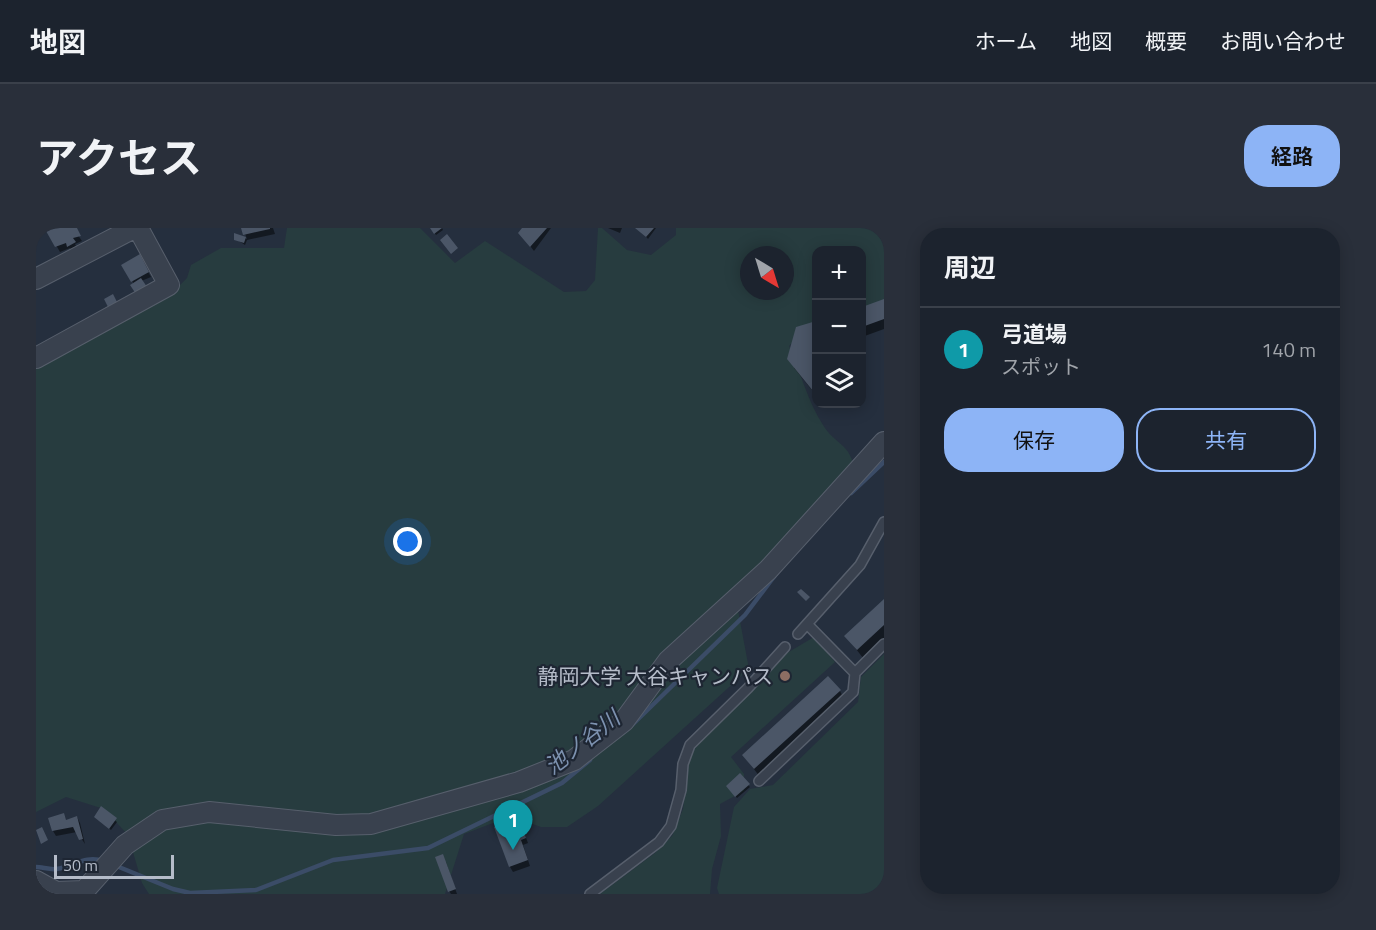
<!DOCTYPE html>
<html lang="ja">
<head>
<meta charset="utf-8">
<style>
	:root { --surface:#1c232e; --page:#292f3a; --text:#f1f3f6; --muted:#a0a4aa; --line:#3a404a; --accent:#8db4f6 }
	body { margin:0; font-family:"Titillium Web","Noto Sans JP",sans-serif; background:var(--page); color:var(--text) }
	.controls { position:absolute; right:18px; top:18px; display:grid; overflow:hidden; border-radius:12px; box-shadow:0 3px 15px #0003 }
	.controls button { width:54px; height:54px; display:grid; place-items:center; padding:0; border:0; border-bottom:2px solid var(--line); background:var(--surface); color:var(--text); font:30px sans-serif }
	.compass { position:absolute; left:704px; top:18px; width:54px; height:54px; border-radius:50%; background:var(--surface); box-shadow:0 3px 15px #0003; rotate:142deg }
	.scale { position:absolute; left:18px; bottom:15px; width:120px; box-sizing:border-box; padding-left:6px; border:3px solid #b5bcc9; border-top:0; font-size:16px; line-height:21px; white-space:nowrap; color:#b5bcc9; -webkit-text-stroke:4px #1e2633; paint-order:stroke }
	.you { position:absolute; left:372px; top:314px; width:21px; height:21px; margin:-15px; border:4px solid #fff; border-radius:50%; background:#1a73e8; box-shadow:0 0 0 9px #1a73e833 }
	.badge { display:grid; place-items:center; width:39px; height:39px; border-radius:50%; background:var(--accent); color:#fff; font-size:20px; font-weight:700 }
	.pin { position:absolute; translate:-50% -50px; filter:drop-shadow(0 2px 3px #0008) }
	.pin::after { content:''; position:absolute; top:32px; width:21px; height:18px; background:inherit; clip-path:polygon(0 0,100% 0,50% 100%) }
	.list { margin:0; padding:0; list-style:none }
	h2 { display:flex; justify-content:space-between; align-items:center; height:78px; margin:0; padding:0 24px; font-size:26px }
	h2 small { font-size:20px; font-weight:400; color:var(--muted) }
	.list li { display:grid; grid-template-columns:39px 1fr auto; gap:18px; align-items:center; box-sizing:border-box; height:84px; padding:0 24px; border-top:2px solid var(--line) }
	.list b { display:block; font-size:22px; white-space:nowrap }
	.list p { margin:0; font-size:20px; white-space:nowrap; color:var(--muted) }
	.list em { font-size:20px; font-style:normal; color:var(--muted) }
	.actions { display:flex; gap:12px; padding:18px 24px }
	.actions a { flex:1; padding:14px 0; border:2px solid var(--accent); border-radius:24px; text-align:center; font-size:21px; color:var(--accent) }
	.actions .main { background:var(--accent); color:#111 }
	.icon { flex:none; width:33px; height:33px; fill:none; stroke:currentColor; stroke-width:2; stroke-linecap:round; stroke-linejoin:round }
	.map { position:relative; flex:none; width:848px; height:666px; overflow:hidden; border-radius:24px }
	header { display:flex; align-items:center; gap:36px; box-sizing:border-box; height:84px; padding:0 30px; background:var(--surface); border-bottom:2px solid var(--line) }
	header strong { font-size:28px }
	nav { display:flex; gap:33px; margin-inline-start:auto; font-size:21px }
	.intro { display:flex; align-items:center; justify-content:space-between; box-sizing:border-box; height:144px; padding:0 36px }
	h1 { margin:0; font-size:42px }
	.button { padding:15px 27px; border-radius:24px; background:var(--accent); color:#111; font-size:21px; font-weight:700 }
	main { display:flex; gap:36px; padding:0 36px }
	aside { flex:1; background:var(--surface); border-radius:24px; box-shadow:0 3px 15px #0003 }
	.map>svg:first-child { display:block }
	.green { fill:#273c3f; fill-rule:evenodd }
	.shadow { fill:#0007 }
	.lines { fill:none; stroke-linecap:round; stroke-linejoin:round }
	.stream { stroke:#3b4c67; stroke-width:4.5 }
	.building { fill:#4b5667 }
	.lane-casing { stroke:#575f6c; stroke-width:12 }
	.street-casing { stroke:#575f6c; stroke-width:22 }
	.lane { stroke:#39414e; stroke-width:9 }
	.street { stroke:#39414e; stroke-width:20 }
	.education-dot { fill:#8d6e63; stroke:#1e2633; stroke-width:2 }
	.labels { text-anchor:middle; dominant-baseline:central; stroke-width:4.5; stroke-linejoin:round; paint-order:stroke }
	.poi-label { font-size:21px; fill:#b5bcc9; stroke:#1e2633; text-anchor:end }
	.water-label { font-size:22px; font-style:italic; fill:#7d92b0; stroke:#1e2633 }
</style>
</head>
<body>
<header>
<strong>地図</strong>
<nav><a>ホーム</a><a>地図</a><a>概要</a><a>お問い合わせ</a></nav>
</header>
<div class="intro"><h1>アクセス</h1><a class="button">経路</a></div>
<main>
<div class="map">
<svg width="848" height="666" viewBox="0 0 848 666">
	<rect width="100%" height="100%" fill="#252f3e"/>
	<!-- green -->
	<path class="green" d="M251,0H384L419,35L449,13L528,64L550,63L559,52L562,0H566L591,22L615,27L640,7V0H848V81L826,80V22H780V97L768,103L753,118C764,143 772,174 787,197C799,217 814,214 819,243L701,377L713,441L562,578L531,599H505L485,592H465L428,606L409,666H113L106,655L92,607L68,581L30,569L0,584V139L136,65L151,50L155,37L185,20H248ZM713,27H749V63H713Z
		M778,409L799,434L695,529L708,546V563L684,576L685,608L676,641L674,666H564L619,625L636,608L647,581L654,527L665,513L726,451L741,431Z
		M848,426V666H683L681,660L698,579L714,561L737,557L822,474L825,449Z"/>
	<!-- shadow -->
	<path class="shadow" d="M18,0H37L46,13L39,16L41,20L36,23L34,20L24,24L12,3Z
		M207,0H237L239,6L211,12L209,17L200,11V7L211,11Z
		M395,0H406L407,2L400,7Z
		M488,0H515L498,23L484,5Z
		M572,0H586L584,5Z
		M603,0H620L612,11Z
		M103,28L115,49L98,56L87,37Z
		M848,73V101L826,109V81Z
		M780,95V167L758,140L761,101Z
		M848,373V410L827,430L810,408Z
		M804,463L808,471L724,549L708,528Z
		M712,557L714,559L701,570L693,560Z
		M66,580L81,594L75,602L59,589Z
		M41,589L44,595L49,616L41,604L20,608L17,603Z
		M479,598L487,602L492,615L487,617L494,638L477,644L474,639Z
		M410,634L421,666H415L413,663Z"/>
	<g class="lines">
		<!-- stream -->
		<path class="stream" d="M815,265L848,234
			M595,498L709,387L740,346
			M78,637L137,661L154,665L220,662L297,632L392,620L526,555L554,532
			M0,639C6,639 14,642 20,641C37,639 49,627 67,633"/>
	</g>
	<!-- building -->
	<path class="building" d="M15,0H41L45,8L37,10L40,14L31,19L30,15L19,19L10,3Z
		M205,0H234V1L207,7Z
		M394,0H406L398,6Z
		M486,0H511L494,19L482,5Z
		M599,0H618L610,9Z
		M198,5L210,9L208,15L198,12Z
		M411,6L422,20L415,26L404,12Z
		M104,26L113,44L95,54L85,37Z
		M105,50L111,59L100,66L94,57Z
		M77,66L81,74L72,79L68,71Z
		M848,71V91L826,99V79Z
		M780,93V118L777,120L780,125V160L777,163L751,131L760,99Z
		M765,361L774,369L770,373L761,364Z
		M848,371V397L821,422L808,408Z
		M792,448L805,462L718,541L706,527Z
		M704,545L714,556L699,569L690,558Z
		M65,578L81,590L73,601L58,589Z
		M28,585L30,592L41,588L47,611L43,612L37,599L16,603L12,590Z
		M477,592L479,596L485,595L490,610L485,612L492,632L473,639L458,599Z
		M6,599L12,612L5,616L0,602Z
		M407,626L420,661L412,664L399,629Z"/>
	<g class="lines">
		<!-- lane casing -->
		<g class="lane-casing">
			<path id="lane" d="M771,396L819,445
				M762,406L824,337L848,294
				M723,553L817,464L819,445L848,416
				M554,666L623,614L635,598L645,562L647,536L654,517L712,460L749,419"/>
		</g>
		<!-- street casing -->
		<g class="street-casing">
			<path id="street" d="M0,51L98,0
				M0,130L133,57L102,0
				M0,653L20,664L48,663L89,617L126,592L173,584L300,597L335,596L483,554L538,532L588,493L632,433L732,342L848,214"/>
		</g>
		<!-- lane -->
		<use href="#lane" class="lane"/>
		<!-- street -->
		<use href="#street" class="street"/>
	</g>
	<!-- markers -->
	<circle class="education-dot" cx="749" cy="448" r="6"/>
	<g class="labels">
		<!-- poi labels -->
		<g class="poi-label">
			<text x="737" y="448">静岡大学 大谷キャンパス</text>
		</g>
		<!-- water labels -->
		<g class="water-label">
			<text transform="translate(546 514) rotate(-38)">池ノ谷川</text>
		</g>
	</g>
</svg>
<div class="controls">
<button>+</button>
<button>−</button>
<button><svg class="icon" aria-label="layers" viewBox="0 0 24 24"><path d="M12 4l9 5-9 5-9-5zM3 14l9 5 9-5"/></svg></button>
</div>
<svg class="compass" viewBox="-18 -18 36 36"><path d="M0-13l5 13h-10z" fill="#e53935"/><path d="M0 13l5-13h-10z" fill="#a0a4aa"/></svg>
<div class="scale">50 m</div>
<div class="you"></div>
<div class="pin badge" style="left:477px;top:622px;background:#0f9aa8">1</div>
</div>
<aside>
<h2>周辺<small></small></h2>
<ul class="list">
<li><span class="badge" style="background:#0f9aa8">1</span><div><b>弓道場</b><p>スポット</p></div><em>140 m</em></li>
</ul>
<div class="actions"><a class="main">保存</a><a>共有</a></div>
</aside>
</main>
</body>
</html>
